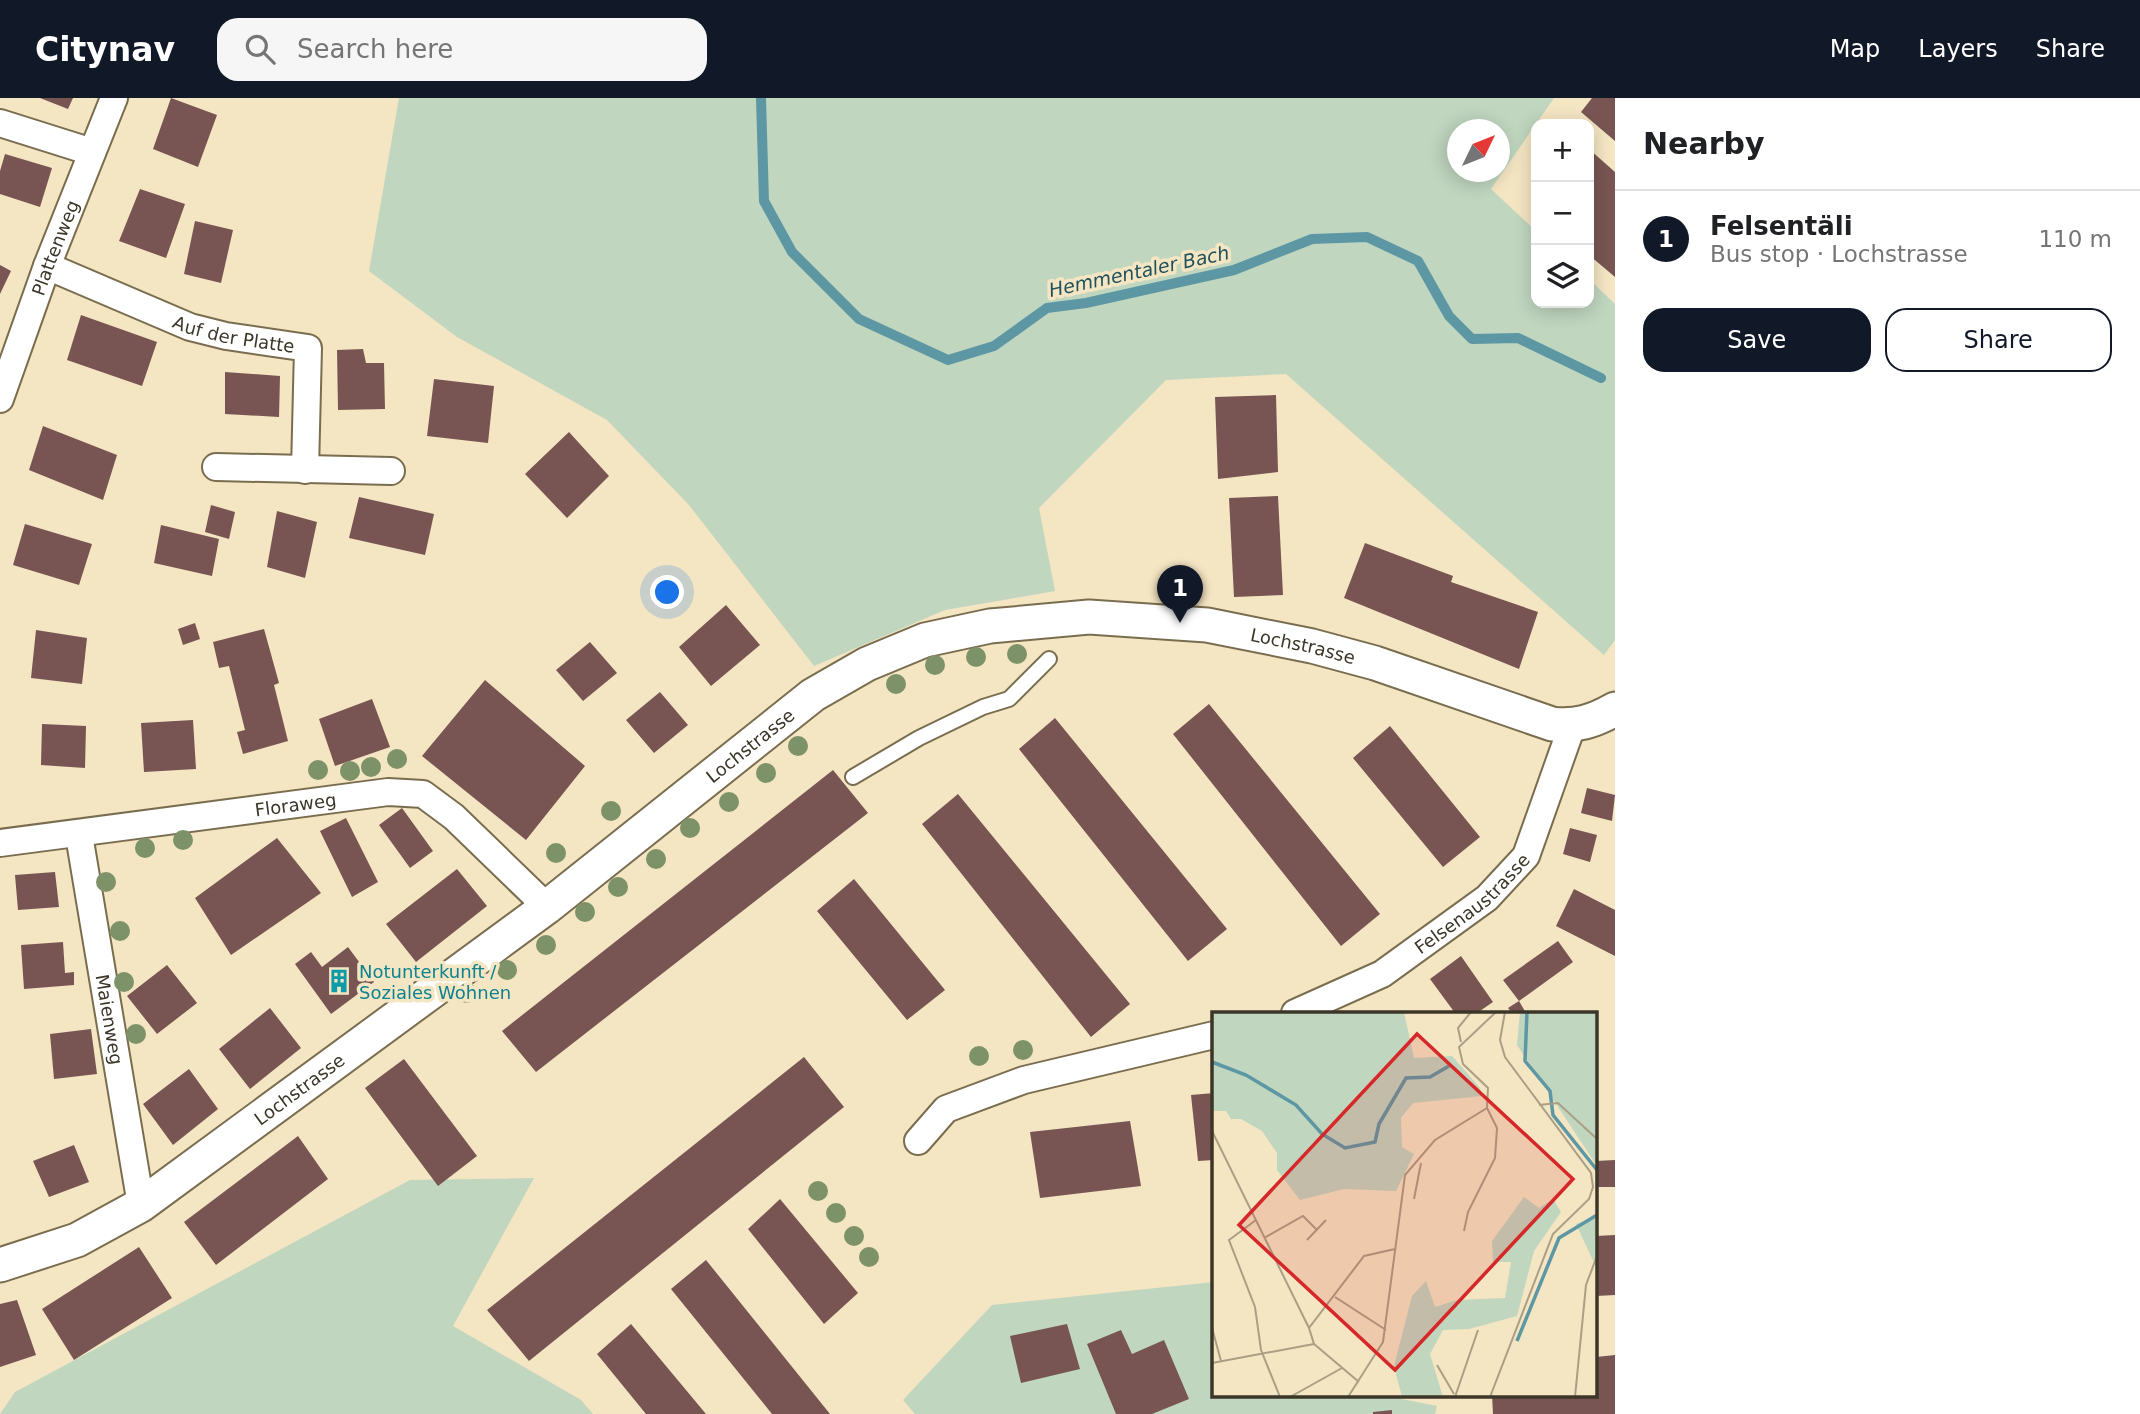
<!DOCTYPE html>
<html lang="en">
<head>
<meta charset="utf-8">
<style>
	:root { --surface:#fff; --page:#f6f6f6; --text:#202124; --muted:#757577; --line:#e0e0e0; --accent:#111827 }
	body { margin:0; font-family:"DejaVu Sans",sans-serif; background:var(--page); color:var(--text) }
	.controls { position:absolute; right:21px; top:21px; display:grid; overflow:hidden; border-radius:14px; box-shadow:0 4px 18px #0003 }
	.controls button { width:63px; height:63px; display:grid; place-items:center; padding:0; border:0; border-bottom:2px solid var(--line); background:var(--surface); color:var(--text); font:35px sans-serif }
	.compass { position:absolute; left:1447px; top:21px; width:63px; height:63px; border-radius:50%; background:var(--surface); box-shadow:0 4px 18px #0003; rotate:47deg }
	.you { position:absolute; left:668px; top:495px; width:24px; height:24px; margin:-18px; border:5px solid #fff; border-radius:50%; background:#1a73e8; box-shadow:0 0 0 10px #1a73e833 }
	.badge { display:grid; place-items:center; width:46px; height:46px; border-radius:50%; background:var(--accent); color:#fff; font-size:23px; font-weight:700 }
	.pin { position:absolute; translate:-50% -58px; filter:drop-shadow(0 2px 4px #0008) }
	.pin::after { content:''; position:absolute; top:37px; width:24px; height:21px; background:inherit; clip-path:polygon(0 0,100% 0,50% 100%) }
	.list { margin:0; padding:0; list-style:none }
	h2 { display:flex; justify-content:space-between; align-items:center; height:91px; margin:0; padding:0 28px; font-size:30px }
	h2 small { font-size:23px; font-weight:400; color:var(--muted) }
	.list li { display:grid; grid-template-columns:46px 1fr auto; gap:21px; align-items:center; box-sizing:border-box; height:98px; padding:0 28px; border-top:2px solid var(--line) }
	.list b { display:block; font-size:26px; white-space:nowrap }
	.list p { margin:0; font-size:23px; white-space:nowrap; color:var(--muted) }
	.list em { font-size:23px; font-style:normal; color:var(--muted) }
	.actions { display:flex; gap:14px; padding:21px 28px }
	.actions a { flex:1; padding:16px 0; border:2px solid var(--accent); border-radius:21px; text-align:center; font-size:24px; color:var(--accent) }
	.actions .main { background:var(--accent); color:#fff }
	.icon { flex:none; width:38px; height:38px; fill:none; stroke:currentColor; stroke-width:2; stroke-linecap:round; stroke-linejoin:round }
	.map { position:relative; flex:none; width:1615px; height:1316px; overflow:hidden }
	header { display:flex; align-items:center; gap:42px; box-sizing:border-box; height:98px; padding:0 35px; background:var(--accent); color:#fff }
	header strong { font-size:33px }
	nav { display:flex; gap:38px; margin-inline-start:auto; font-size:24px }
	.search { width:490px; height:63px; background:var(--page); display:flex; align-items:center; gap:18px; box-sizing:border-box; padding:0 24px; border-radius:21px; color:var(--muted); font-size:26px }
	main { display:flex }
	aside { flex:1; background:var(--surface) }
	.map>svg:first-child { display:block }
	.green { fill:#c0d6bf; fill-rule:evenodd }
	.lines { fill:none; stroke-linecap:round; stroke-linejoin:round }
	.stream { stroke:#5e97a4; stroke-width:10 }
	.building { fill:#785552 }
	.service-casing { stroke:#7a6d4f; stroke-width:18 }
	.minor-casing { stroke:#7a6d4f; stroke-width:30 }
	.tertiary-casing { stroke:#7a6d4f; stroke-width:37 }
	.service { stroke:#fff; stroke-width:14 }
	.minor { stroke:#fff; stroke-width:26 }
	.tertiary { stroke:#fff; stroke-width:33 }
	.tree { fill:#7d9269 }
	.labels { text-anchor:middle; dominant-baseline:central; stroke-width:7; stroke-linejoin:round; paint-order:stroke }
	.street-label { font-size:18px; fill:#3c3629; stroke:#f4e5c3 }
	.culture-label { font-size:18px; fill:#0d838f; stroke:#f4e5c3; text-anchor:start }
	.water-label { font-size:19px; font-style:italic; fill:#1f515c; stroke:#f4e5c3 }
	.inset-river { fill:none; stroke:#5e97a4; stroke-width:3.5 }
	.inset-road { fill:none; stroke:#aa9f85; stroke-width:2 }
	.view { fill:#d62828; fill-opacity:0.15; stroke:#d62828; stroke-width:3.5 }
	.inset-edge { fill:none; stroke:#3c3629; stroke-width:3.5 }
</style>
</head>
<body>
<header>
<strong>Citynav</strong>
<div class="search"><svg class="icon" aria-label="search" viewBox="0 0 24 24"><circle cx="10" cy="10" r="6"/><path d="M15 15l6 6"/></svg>Search here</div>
<nav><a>Map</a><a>Layers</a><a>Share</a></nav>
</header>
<main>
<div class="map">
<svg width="1615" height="1316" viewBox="0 0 1615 1316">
	<rect width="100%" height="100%" fill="#f4e5c3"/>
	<!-- green -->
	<path class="green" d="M399,0H1554L1491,91L1536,133V205H1589V181L1615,206V542L1604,557L1286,276L1166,282L1039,410L1055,493L945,512L814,568L689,407L607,322L457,239L369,173ZM1458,32H1500V74H1458Z
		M534,1080L453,1228L581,1302L593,1316H0L15,1294L410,1082Z
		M1214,1184V1297H1381L1437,1308L1435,1316H915L903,1302L992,1207Z"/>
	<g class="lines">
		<!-- stream -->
		<path class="stream" d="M761,0L764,103L792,154L859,221L948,262L994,248L1047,210L1086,205L1234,172L1312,141L1367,139L1418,163L1449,218L1472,241L1518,240L1601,280"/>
	</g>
	<!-- building -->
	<path class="building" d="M40,0H73L68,11Z
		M171,0L217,17L198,69L153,51Z
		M1592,0H1615V43L1581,14Z
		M1589,51L1615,74V179L1589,157Z
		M5,56L52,70L40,109L0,96V73Z
		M140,91L185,106L166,160L119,143Z
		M195,123L233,132L221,185L184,176Z
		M0,167L11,173L0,196Z
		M81,217L157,244L142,288L67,262Z
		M363,251L366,265H384L385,311L338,312L337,252Z
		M225,274L280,278L279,319L225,316Z
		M434,281L494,288L488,345L427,338Z
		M1276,297L1278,374L1218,381L1215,299Z
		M43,328L117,357L103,402L29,372Z
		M569,334L609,378L567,420L525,376Z
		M1278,398L1283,497L1234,499L1229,400Z
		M359,399L434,416L425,457L349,440Z
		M211,407L235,414L229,441L205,434Z
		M277,413L317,424L305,480L267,469Z
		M25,426L92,446L79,487L13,467Z
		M161,427L219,441L212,478L154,465Z
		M1365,445L1453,478L1451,484L1538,514L1519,571L1344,500Z
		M726,507L760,547L711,588L679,549Z
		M195,525L200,541L183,547L178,531Z
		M264,531L279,585L274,587L288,643L243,656L237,634L245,632L229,568L219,570L213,544Z
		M36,532L87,540L82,586L31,580Z
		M590,544L617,575L583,603L556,572Z
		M485,582L585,668L526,742L422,658Z
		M660,594L688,627L654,655L626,622Z
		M372,601L390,649L335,668L319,621Z
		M1209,606L1380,816L1341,848L1173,636Z
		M1055,620L1227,831L1188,863L1019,651Z
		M193,622L196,671L144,674L141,625Z
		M42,626L86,628L85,670L41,667Z
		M1390,628L1480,739L1443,769L1353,660Z
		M833,672L868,715L536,974L502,933Z
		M1587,690L1615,697L1612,723L1581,715Z
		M958,696L1130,906L1091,939L922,726Z
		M402,710L433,753L410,770L379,727Z
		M346,720L378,784L352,799L320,733Z
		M1570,730L1597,737L1590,764L1563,756Z
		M277,740L321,795L231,857L195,800Z
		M457,771L487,808L416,864L386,826Z
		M55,774L59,809L18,812L15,777Z
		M854,781L945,892L907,922L817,813Z
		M1574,791L1615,812V858L1556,828Z
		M1558,843L1573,864L1519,903L1503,882Z
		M63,844L65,875L74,874V887L24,891L21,847Z
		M348,849L374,884L331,916L295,866L311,854L322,869Z
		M1461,858L1493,904L1477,915H1455L1430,881Z
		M167,867L197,905L157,936L127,898Z
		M1519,903L1526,915H1512L1508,910Z
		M270,910L301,950L250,991L219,951Z
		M91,931L97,976L54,981L50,936Z
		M804,959L844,1009L529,1263L487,1212Z
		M404,961L477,1058L438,1088L365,990Z
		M189,971L218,1011L173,1047L143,1006Z
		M1214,995V1062L1198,1063L1191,997Z
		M1130,1023L1141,1088L1040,1100L1030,1034Z
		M298,1038L328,1081L216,1167L184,1124Z
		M74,1047L89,1084L49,1099L33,1063Z
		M1615,1062V1089H1596V1063Z
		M780,1101L858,1195L824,1226L748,1131Z
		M1615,1137V1197L1596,1198V1138Z
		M139,1149L172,1200L74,1262L42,1211Z
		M706,1162L830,1316H772L671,1191Z
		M17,1202L36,1257L0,1269V1206Z
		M631,1226L706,1316H646L597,1256Z
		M1067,1226L1080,1271L1021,1285L1010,1238Z
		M1121,1232L1132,1256L1164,1242L1189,1301L1152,1316H1116L1087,1246Z
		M1615,1257V1316H1493L1492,1297H1596V1259Z
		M1392,1312V1316H1373V1314Z"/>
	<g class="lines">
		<!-- service casing -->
		<g class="service-casing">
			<path id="service" d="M853,679L919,640L983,609L1009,601L1049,561"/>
		</g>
		<!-- minor casing -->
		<g class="minor-casing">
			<g id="minor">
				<path d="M0,25L92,54"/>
				<path id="s1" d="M47,168L190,229L226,238L308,250L305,372"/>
				<path id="s2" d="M0,301L47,168L114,0"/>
				<path d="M216,369L391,373"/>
				<path id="s3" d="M79,737L141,1107"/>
				<path id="s4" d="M0,745L388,694L423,696L454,719L547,809"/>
				<path id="s5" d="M1295,915L1382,876L1487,800L1526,758L1572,628"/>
				<path d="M918,1043L946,1011L1024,982L1214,937"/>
			</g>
		</g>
		<!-- tertiary casing -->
		<g class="tertiary-casing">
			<g id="tertiary">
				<path id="s6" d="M0,1167L77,1142L141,1107L547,809L813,597L867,566L925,542L990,528L1089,519L1207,527L1312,548L1375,565L1552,626C1576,629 1594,623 1615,611"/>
			</g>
		</g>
		<!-- service -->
		<use href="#service" class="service"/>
		<!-- minor -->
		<use href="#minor" class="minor"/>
		<!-- tertiary -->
		<use href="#tertiary" class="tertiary"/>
	</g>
	<!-- trees -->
	<g class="tree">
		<circle cx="1017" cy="556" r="10"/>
		<circle cx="976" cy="559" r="10"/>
		<circle cx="935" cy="567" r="10"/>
		<circle cx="896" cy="586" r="10"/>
		<circle cx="798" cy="648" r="10"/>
		<circle cx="397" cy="661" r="10"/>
		<circle cx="371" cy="669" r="10"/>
		<circle cx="318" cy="672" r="10"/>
		<circle cx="350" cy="673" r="10"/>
		<circle cx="766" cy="675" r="10"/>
		<circle cx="729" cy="704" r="10"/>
		<circle cx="611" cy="713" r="10"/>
		<circle cx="690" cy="730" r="10"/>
		<circle cx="183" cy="742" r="10"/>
		<circle cx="145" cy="750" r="10"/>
		<circle cx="556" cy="755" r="10"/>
		<circle cx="656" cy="761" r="10"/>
		<circle cx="106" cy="784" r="10"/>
		<circle cx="618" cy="789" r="10"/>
		<circle cx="585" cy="814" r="10"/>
		<circle cx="120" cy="833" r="10"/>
		<circle cx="546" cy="847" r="10"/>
		<circle cx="507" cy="872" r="10"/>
		<circle cx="124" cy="884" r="10"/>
		<circle cx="467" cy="895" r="10"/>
		<circle cx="136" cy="936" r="10"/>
		<circle cx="1023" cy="952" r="10"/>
		<circle cx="979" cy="958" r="10"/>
		<circle cx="818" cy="1093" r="10"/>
		<circle cx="836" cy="1115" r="10"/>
		<circle cx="854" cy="1138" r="10"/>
		<circle cx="869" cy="1159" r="10"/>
	</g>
	<!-- icons -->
	<defs>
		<g id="building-bare" transform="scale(1.89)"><path d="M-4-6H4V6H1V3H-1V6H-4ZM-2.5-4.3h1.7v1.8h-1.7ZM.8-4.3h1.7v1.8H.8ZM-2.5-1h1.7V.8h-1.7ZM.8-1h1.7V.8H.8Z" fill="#0f9aa8" stroke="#f4e5c3" stroke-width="2.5" paint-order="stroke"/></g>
	</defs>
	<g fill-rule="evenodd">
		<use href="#building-bare" x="339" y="883"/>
	</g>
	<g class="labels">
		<!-- street labels -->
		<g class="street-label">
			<text stroke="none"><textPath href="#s2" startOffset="161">Plattenweg</textPath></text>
			<text stroke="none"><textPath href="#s1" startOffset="200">Auf der Platte</textPath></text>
			<text stroke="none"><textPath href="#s6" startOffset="1505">Lochstrasse</textPath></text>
			<text stroke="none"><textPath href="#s6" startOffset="917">Lochstrasse</textPath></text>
			<text stroke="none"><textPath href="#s4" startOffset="298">Floraweg</textPath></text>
			<text stroke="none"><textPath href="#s5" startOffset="210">Felsenaustrasse</textPath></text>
			<text stroke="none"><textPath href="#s3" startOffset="187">Maienweg</textPath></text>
			<text stroke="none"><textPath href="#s6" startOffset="350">Lochstrasse</textPath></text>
		</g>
		<!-- culture labels -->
		<g class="culture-label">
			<text x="359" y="873">Notunterkunft /<tspan x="359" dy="21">Soziales Wohnen</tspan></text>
		</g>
		<!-- water labels -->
		<g class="water-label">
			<text transform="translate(1139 173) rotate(-12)">Hemmentaler Bach</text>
		</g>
	</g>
	<!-- overview -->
	<g transform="translate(1212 914)">
		<rect width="385" height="385" fill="#f4e5c3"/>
		<path d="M0,0H192L202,46L240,44L268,76L270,84L201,91L189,106L190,135L202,142L184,179L132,177L88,188L65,158V141L50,119L29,107H19L14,99H0ZM308,0H385V154L305,33ZM312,185L327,196L341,187L349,200L322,239L305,304L257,317L231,318L218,342L231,385H190L182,354L200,284L214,269L223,295L245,288L293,286L299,250H281L280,229ZM385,205V257L364,212Z" fill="#c0d6bf"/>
		<path class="inset-river" d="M315,0L313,49L338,79L341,103L385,158M0,50L34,63L84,93L110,122L133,136L163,130L167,112L194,66L218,65L237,54M305,329L347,226L385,203"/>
		<path class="inset-road" d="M249,30L246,16L259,0M327,93L346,91L385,127M0,119L97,316M202,187L209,151M44,208L17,228L43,295L49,338L68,385M252,219L256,200L283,146L285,116L275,96M52,226L91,204L105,218M95,228L114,208M123,285L174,318M0,316L9,349M102,332L147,370M0,351L102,332L97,316L152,244L183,237M225,353L242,382M78,385L130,356M136,385L171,330L193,163L223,128L275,96L276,76L251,52L247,35L284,0M243,385L266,318M278,385L341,222L377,187L381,175L379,161L293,45L288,28L293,0M363,385L374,273L385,244"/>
		<path class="view" d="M205,22L361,167L183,358L27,213Z"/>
		<rect width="385" height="385" class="inset-edge"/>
	</g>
</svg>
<div class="controls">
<button>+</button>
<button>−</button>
<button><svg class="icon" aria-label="layers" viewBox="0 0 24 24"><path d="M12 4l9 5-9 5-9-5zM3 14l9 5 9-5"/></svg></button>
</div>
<svg class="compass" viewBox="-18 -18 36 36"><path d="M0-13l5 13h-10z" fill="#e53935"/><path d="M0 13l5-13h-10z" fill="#757577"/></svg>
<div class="you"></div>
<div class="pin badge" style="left:1180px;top:525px">1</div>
</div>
<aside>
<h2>Nearby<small></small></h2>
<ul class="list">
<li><span class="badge">1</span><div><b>Felsentäli</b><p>Bus stop · Lochstrasse</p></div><em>110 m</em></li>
</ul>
<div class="actions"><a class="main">Save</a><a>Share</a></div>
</aside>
</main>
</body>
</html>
